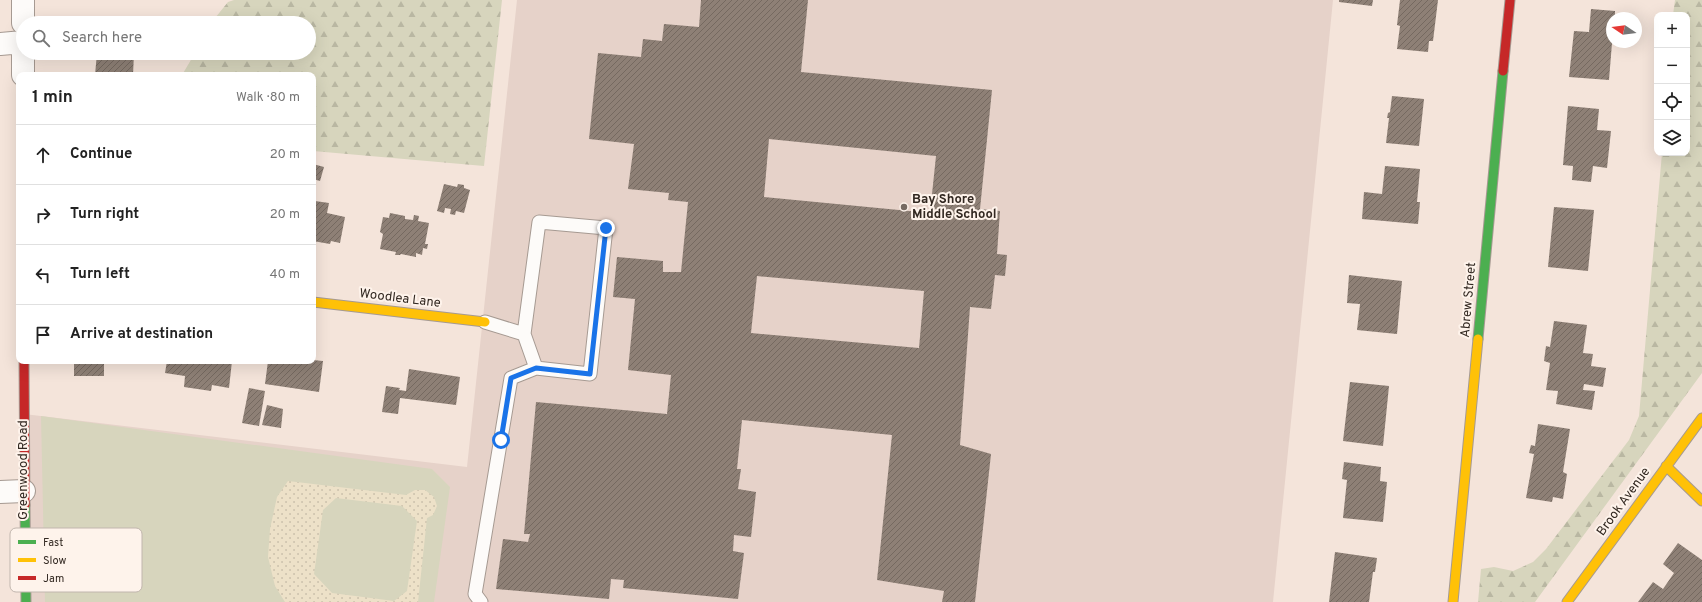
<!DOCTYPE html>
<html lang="en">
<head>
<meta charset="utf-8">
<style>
	:root { --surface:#fff; --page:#f2f2f2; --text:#222; --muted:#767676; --line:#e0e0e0 }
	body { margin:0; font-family:Overpass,sans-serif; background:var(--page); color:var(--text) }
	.controls { position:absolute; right:12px; top:12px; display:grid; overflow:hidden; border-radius:8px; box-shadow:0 4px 16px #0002 }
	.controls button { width:36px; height:36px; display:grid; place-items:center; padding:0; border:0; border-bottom:1px solid var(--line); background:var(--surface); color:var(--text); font:20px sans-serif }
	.compass { position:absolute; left:1606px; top:12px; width:36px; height:36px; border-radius:50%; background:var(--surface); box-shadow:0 4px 16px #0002; rotate:283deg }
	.stop { position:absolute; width:12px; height:12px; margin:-9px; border:3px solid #1a73e8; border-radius:50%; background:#fff }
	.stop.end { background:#1a73e8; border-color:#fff; box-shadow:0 1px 4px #0008 }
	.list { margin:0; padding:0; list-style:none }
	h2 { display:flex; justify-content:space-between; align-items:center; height:52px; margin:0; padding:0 16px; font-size:17px }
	h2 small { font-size:13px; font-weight:400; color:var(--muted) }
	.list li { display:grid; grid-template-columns:26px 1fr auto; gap:12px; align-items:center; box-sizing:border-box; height:60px; padding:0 16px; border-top:1px solid var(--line) }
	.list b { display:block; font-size:15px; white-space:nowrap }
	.list em { font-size:13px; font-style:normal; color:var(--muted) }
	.icon { flex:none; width:22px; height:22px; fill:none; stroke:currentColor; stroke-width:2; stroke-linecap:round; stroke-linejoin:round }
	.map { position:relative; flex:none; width:1702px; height:602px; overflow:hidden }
	.search { position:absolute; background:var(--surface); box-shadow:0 4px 16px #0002; left:16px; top:16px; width:300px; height:44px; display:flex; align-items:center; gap:10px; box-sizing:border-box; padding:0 14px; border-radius:22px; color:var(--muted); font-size:15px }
	.panel { position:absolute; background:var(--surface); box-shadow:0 4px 16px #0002; left:16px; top:72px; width:300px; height:292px; border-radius:8px }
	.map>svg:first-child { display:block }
	.education { fill:#e6d2c9 }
	.grass { fill:#d7d5bd }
	.forest { fill:url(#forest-firs) }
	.sand { fill:url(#sand-dots); fill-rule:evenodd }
	.building { fill:url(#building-hatch); fill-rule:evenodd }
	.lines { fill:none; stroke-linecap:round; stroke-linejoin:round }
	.lane-casing { stroke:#a69a92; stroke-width:15 }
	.street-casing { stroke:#a69a92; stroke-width:24 }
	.fast-casing { stroke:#a69a92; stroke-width:11 }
	.slow-casing { stroke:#a69a92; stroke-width:11 }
	.jam-casing { stroke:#a69a92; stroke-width:11 }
	.lane { stroke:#fdfbf9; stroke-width:13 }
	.street { stroke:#fdfbf9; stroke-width:22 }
	.fast { stroke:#4caf50; stroke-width:9 }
	.slow { stroke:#ffc107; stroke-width:9 }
	.jam { stroke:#c62828; stroke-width:9 }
	.route { stroke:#1a73e8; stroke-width:5 }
	.poi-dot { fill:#766a62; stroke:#fef3eb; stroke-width:1.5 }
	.labels { text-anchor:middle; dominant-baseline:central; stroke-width:4; stroke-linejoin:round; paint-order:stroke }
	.poi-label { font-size:13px; font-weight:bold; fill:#322821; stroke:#fef3eb; text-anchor:start }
	.street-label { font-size:13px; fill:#322821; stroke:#fef3eb }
	.key { fill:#fef3eb; stroke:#c1b6ae; stroke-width:1 }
	.key-label { font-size:11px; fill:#322821 }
</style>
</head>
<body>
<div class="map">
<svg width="1702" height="602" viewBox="0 0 1702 602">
	<defs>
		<pattern id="forest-firs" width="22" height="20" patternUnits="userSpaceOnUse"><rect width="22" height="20" fill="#d7d5bd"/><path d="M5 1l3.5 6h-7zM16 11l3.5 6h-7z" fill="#b9b7a2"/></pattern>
		<pattern id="sand-dots" width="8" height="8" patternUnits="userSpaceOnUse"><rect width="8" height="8" fill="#ede1c8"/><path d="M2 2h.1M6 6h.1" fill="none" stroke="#ccc1ac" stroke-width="1.8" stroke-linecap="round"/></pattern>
		<pattern id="building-hatch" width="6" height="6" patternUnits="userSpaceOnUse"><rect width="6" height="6" fill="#8e8076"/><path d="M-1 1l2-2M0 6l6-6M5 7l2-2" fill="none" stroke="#756960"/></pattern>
	</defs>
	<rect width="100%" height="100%" fill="#f4e4da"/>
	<!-- education -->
	<path class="education" d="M517,0H1333L1273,602H26L24,414L467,467Z"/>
	<!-- grass -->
	<path class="grass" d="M41,416L432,469L450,487L434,602H45Z"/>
	<!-- forest -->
	<path class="forest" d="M234,0H502L484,166L313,151V75H182L195,53H309V23H211L228,2Z
		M1675,0H1702V373L1535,602H1478L1481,569L1494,567L1513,571L1533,562L1546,549L1629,440L1639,416L1662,153H1687V15H1673Z"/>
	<!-- sand -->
	<path class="sand" d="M288,481L406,495L415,490H425L434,497L437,506L433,515L427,518L418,602H285L275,586L268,557L270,529L277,497ZM336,498L402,506L417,521L407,591L394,601L332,593L314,574L323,510Z"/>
	<!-- building -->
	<path class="building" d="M701,0H808L801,72L992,90L980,209L1000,211L997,254L1007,255L1005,276L995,275L991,309L970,307L960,445L991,454L975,602H942L944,591L877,580L892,435L742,420L737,469H741L738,489L756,492L751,537L734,535L733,551L744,553L738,599L623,588L624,580L611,579L609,599L496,589L503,539L528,542L530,534H524L536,402L667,414L671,375L628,370L635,299L613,297L617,257L663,261V272H681L688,202L668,200L669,193L628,189L634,144L589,139L598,53L641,57L643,39L662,41L664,24L699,27ZM769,139L936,156L930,213L764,197ZM757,276L924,291L919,348L751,333Z
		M1339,0H1373L1372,6L1339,2Z
		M1400,0H1438L1433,41H1429L1428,52L1397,49L1400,26L1397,25Z
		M1591,9L1615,11V18H1612V42H1631V45L1612,43L1609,80L1569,77L1574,31L1589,32Z
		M97,53H134L133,75H95Z
		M1392,96L1424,99L1419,146L1386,143L1389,118H1387L1388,113L1390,112Z
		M1568,106L1599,109L1597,130L1611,131L1607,168L1593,166L1591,182L1572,180L1573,166L1563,165Z
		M313,164L324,167L320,181L313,179Z
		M1385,166L1420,169L1417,202H1420L1418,224L1362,219L1364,192L1382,194Z
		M444,184L457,187L458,184L464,185V188L470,190L464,213L456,211L455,215L450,214L451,209L445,208L444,213L437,211Z
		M315,201L329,203L327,213L345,217L340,243L331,241L330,244L313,241V212Z
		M1554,207L1594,210L1588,271L1548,267Z
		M390,213L405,216V219L413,220L414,215L419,216L418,221L429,223L425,244H428L427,249L423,248L422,255L416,253V257L401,254L400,255H395L396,252L380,249L383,234L380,232L383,217L389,218Z
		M1349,275L1402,281L1397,334L1357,330L1360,304L1347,303Z
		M1554,321L1587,325L1583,353L1593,354L1591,366L1606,368L1603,387L1584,384L1583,390L1595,391L1592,410L1556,404L1558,391L1546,390L1550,363L1544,361L1546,346L1550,347Z
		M313,360L323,361L319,392L265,384L268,361H313Z
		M69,361H104V376H74V364H69Z
		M167,361H232L229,388L212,385L211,391L184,387L185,376L165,373Z
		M409,369L460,377L456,405L400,398L398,414L382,412L386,386L400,388L399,390L406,391Z
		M1350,382L1389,386L1383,446L1343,441Z
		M249,388L265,391L259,426L242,423Z
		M267,405L283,409L281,428L262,425Z
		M1538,424L1570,429L1563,472L1567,474L1563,499L1553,497L1552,502L1526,498L1534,454L1529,453L1531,445L1535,446Z
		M1344,462L1381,467L1380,481L1387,482L1383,522L1343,518L1347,480L1342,479Z
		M1678,543L1702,560V602H1638L1653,582L1663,589L1674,573L1663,564Z
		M1335,552L1377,558L1375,572H1373L1369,602H1329Z"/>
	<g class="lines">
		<!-- lane casing -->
		<g class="lane-casing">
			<path id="lane" d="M485,322L524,334
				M481,602L475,594L511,378L536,368L590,374L606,228L539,222L524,334L536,368"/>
		</g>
		<!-- street casing -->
		<g class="street-casing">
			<path id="street" d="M23,0V23
				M0,44L23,42
				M23,53V75
				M0,492L24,491"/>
		</g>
		<!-- fast casing -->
		<g class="fast-casing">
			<path id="fast" d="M1478,339L1503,71
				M25,505L26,602"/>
		</g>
		<!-- slow casing -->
		<g class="slow-casing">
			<path id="slow" d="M313,302L485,322
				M1666,466L1702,501
				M1453,602L1478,339
				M1567,602L1702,418"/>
		</g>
		<!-- jam casing -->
		<g class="jam-casing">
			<path id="jam" d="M1503,71L1510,0
				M24,361L25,505"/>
		</g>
		<!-- lane -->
		<use href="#lane" class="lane"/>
		<!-- street -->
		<use href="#street" class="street"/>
		<!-- fast -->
		<use href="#fast" class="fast"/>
		<!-- slow -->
		<use href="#slow" class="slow"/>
		<!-- jam -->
		<use href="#jam" class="jam"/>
	</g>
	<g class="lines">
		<!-- route -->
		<path class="route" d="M501,440L511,378L536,368L590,374L606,228"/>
	</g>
	<!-- markers -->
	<circle class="poi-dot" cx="904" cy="207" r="4"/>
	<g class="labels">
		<!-- poi labels -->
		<g class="poi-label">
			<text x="912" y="200">Bay Shore<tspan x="912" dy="15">Middle School</tspan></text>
		</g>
		<!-- street labels -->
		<g class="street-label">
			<text transform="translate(400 299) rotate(7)">Woodlea Lane</text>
			<text transform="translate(1469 300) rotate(-85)">Abrew Street</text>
			<text transform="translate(24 470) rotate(-90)">Greenwood Road</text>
			<text transform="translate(1624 502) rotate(-54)">Brook Avenue</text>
		</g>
	</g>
	<!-- legend -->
	<rect x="10" y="528" width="132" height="64" rx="6" class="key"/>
	<rect x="18" y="540" width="18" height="4" fill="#4caf50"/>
	<rect x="18" y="558" width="18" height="4" fill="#ffc107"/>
	<rect x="18" y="576" width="18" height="4" fill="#c62828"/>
	<g class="key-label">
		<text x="43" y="546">Fast</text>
		<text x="43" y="564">Slow</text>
		<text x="43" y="582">Jam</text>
	</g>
</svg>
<div class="controls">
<button>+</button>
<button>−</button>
<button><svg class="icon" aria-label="locate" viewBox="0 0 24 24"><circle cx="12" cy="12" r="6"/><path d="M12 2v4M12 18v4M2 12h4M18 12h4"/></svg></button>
<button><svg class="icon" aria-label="layers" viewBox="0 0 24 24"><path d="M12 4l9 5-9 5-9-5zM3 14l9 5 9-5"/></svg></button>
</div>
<svg class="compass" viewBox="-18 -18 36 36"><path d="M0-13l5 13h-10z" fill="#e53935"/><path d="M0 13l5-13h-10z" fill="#767676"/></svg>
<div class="stop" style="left:501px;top:440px"></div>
<div class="stop end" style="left:606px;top:228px"></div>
<div class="search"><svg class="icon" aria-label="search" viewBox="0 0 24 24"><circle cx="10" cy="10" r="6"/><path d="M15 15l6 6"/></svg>Search here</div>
<section class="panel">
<h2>1 min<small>Walk · 80 m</small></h2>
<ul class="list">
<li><svg class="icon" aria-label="ahead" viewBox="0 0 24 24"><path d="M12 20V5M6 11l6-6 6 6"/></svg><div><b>Continue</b></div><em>20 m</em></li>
<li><svg class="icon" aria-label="right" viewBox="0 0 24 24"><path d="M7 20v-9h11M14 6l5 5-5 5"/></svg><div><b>Turn right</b></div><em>20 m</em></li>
<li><svg class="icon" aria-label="left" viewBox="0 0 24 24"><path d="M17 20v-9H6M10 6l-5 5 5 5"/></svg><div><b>Turn left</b></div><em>40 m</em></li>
<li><svg class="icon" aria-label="arrive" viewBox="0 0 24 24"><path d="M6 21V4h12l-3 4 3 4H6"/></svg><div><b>Arrive at destination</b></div></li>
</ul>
</section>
</div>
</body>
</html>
